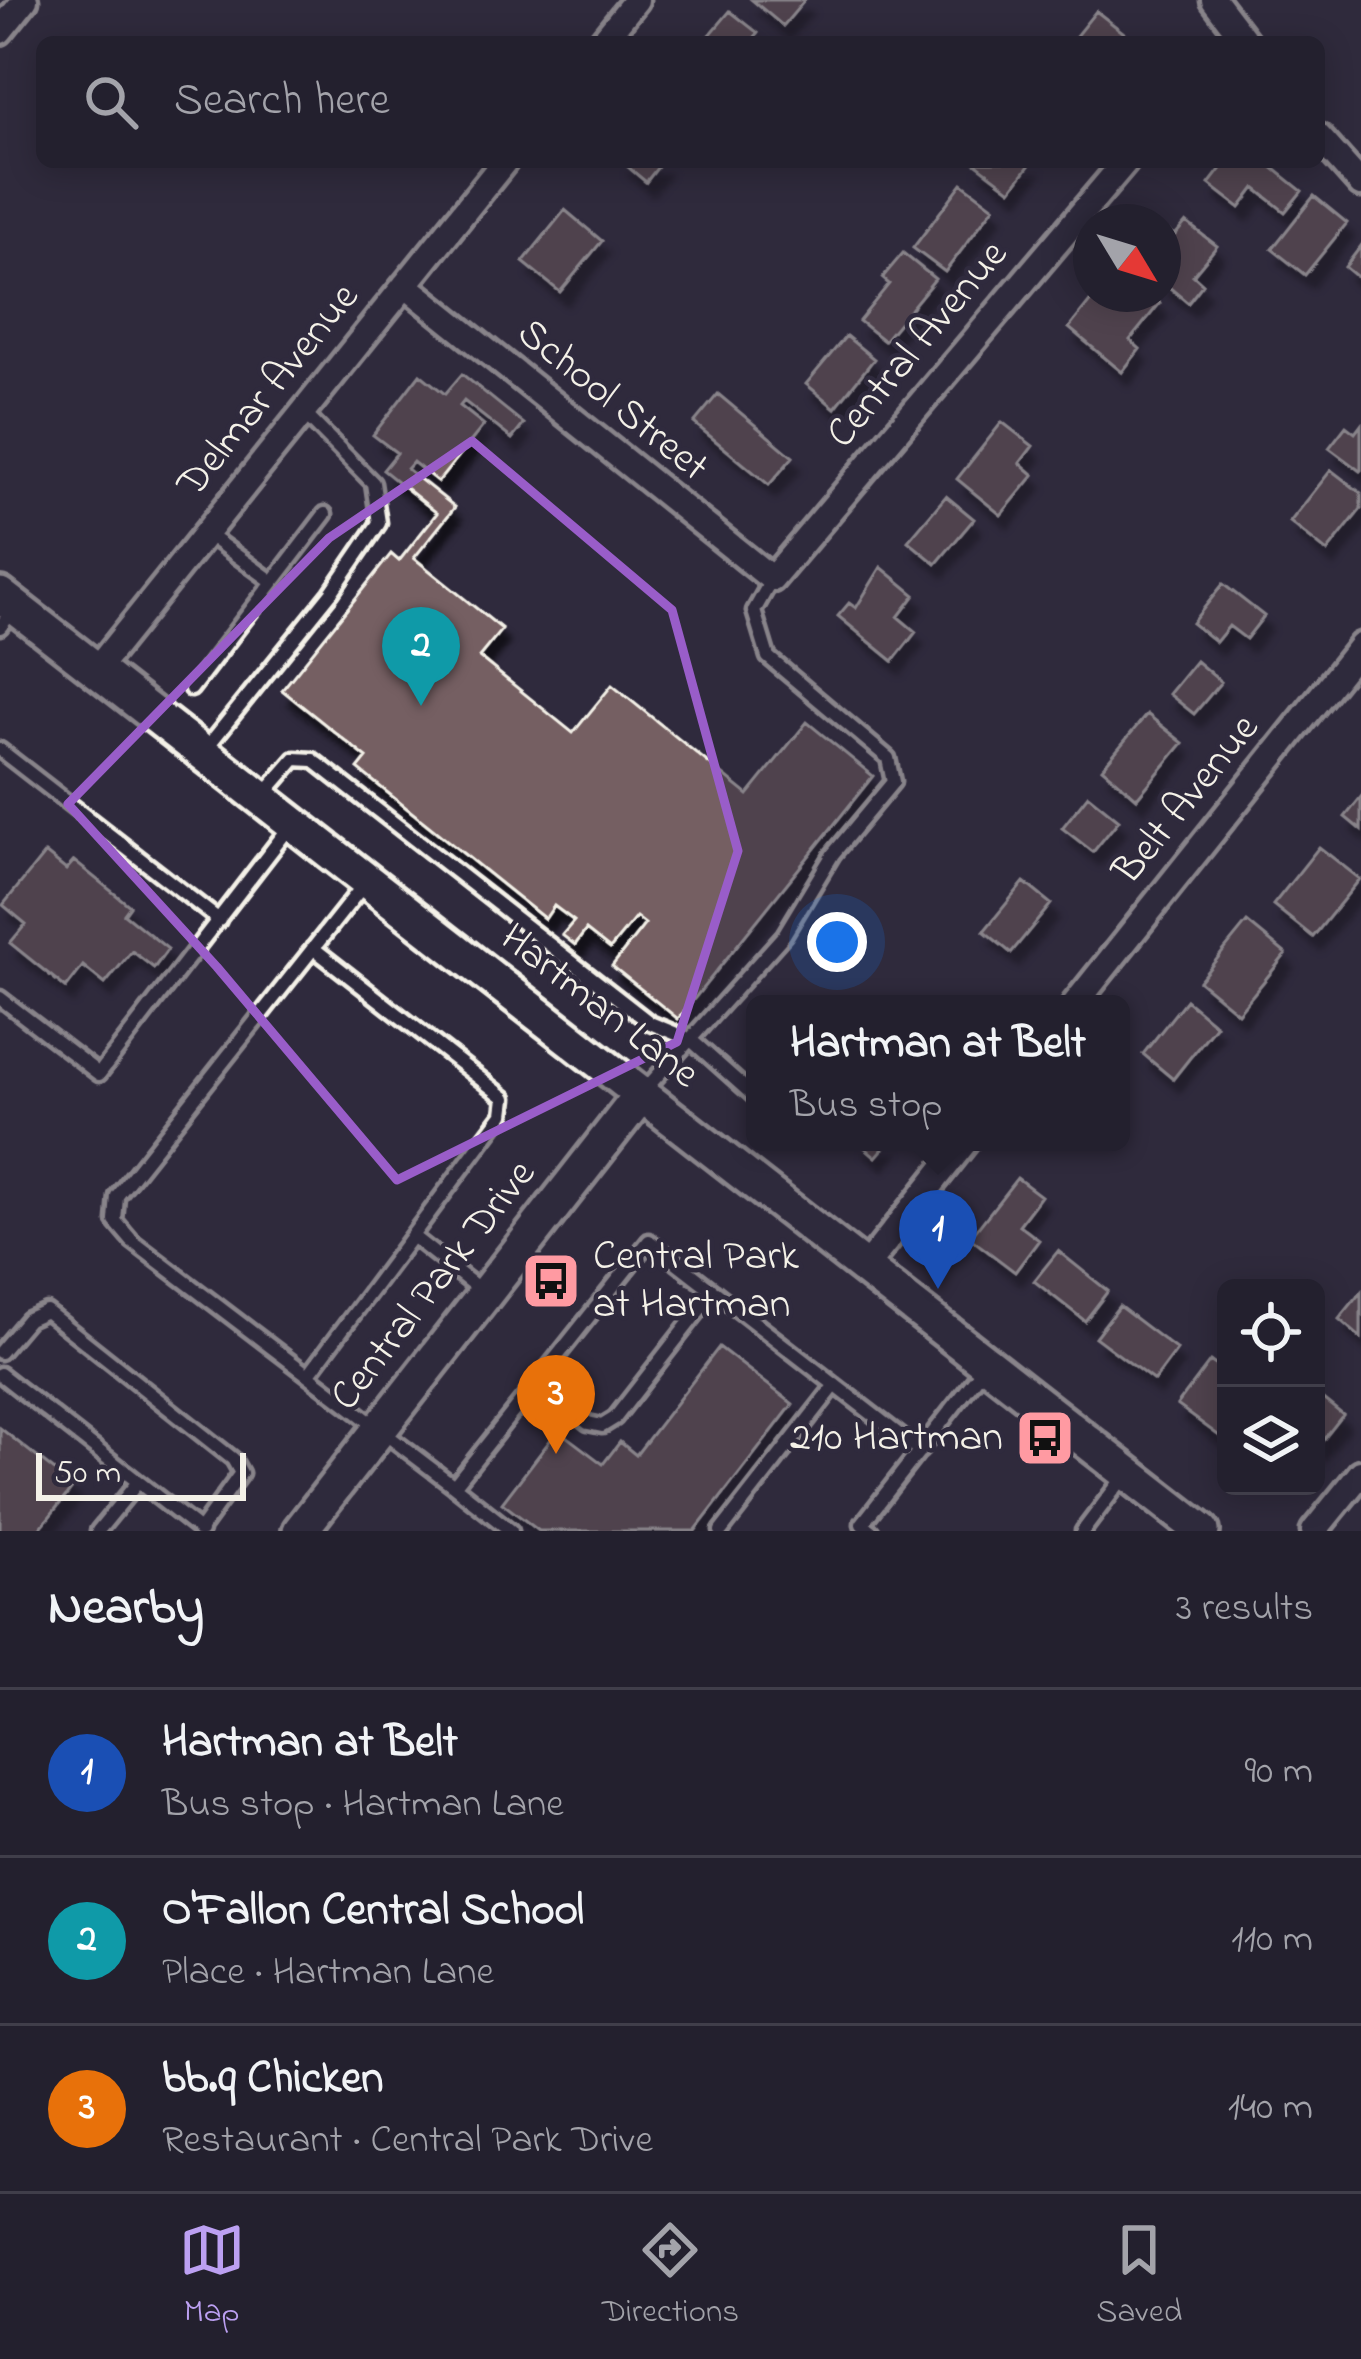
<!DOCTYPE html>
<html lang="en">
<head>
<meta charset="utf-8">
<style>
	:root { --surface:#23202e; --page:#2f2d3a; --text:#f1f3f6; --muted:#a3a3aa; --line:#403e4a; --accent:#bca0f2 }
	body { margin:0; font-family:"Indie Flower",sans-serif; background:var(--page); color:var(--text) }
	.controls { position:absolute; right:36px; bottom:36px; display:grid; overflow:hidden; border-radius:18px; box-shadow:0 6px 30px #0003 }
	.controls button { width:108px; height:108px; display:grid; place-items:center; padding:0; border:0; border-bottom:3px solid var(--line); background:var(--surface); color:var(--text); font:60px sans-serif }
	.compass { position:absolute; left:1073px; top:204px; width:108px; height:108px; border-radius:50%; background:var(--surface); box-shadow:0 6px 30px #0003; rotate:128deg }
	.scale { position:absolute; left:36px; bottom:30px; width:210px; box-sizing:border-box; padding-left:12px; border:6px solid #f4f1e8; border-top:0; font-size:33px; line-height:42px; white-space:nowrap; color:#f4f1e8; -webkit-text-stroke:9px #2f2a3d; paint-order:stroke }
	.you { position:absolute; left:837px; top:942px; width:42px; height:42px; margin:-30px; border:9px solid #fff; border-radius:50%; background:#1a73e8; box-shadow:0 0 0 18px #1a73e833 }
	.badge { display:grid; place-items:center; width:78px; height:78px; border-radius:50%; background:var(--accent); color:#fff; font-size:39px; font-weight:700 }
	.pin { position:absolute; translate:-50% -99px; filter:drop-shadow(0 3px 6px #0008) }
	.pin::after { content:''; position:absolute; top:63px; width:42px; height:36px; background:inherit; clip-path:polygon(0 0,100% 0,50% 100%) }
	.popup { position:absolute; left:746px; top:995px; width:384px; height:156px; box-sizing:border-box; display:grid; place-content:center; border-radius:18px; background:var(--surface); filter:drop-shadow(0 3px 9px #0005); font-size:39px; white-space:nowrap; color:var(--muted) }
	.popup b { font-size:45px; color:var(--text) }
	.popup::after { content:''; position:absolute; left:50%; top:100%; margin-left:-24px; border:24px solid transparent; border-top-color:var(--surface) }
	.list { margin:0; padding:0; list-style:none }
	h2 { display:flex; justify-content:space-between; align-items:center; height:156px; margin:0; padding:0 48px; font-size:51px }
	h2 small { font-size:39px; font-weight:400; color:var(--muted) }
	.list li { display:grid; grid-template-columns:78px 1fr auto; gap:36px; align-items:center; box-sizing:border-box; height:168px; padding:0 48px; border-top:3px solid var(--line) }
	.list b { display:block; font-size:45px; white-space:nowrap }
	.list p { margin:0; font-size:39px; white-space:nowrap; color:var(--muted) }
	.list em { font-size:39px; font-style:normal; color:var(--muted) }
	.icon { flex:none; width:66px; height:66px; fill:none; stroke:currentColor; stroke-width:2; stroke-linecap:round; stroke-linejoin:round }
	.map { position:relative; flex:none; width:1361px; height:1531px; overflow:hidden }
	.search { position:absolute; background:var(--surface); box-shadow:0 6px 30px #0003; left:36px; right:36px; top:36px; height:132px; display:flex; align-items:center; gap:30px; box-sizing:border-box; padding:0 42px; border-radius:18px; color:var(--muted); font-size:45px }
	.sheet { height:660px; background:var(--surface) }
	nav { display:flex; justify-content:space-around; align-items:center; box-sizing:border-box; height:168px; border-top:3px solid var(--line); background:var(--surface); font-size:33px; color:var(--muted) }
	nav a { display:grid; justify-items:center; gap:6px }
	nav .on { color:var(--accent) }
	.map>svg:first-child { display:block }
	.building { fill:#755f62; stroke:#f4f1e8; stroke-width:3; filter:url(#shadow) }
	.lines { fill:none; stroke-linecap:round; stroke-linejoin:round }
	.lane-casing { stroke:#f4f1e8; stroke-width:21 }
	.street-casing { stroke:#f4f1e8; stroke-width:33 }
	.secondary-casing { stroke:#f4f1e8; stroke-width:42 }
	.lane { stroke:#2f2a3d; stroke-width:12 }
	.street { stroke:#2f2a3d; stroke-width:24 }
	.secondary { stroke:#2f2a3d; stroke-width:33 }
	.marked { fill:none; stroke:#995dc9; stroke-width:9; stroke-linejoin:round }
	.labels { text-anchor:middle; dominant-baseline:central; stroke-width:9; stroke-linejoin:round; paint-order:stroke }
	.street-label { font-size:42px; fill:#f4f1e8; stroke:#2f2a3d }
	.poi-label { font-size:42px; fill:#f4f1e8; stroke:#2f2a3d; text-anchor:start }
</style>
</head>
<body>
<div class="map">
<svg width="1361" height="1531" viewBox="0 0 1361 1531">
	<defs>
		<filter id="shadow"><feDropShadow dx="7" dy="13" stdDeviation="3" flood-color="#0009"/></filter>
	</defs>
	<rect width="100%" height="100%" fill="#2f2a3d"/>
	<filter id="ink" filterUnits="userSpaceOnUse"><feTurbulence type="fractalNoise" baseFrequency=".00833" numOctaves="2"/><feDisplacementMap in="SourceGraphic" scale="24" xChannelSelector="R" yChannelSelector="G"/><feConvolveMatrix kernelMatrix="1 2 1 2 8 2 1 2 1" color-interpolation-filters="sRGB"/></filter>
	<g filter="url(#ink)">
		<!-- building -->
		<path class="building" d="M752,0H805L783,26Z
			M730,11L758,33L751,42H704Z
			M1096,11L1133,40L1132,42H1071Z
			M622,162H662L646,182Z
			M974,162H1032L1011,190Z
			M1226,162H1266L1302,191L1285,212L1255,188L1240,208L1209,184Z
			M962,183L994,207L945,272L913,248Z
			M1314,196L1347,223L1305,275L1272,249Z
			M565,210L602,241L560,292L523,262Z
			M1186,222L1217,246L1193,275L1203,284L1188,303L1163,282V228L1175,235Z
			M1361,246V280L1345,267Z
			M903,253L935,279L884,341L859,321L889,284L882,278Z
			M1096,294L1114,308L1125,294H1149L1160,303L1130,340L1140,349L1122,372L1069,328Z
			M846,336L874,359L835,408L806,384Z
			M420,374L445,394L462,374L524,424L512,439L464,401L460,406L484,425L438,482L413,462L407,469L455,507L414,558L502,629L479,657L573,733L612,685L748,795L807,722L873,776L678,1019L612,966L645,924L636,917L610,949L586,930L575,945L562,935L574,921L554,906L545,919L358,769L367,758L282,690L391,554L399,561L437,513L383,470L397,453L373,435Z
			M718,394L793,457L769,485L694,423Z
			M1002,422L1033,446L1020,463L1034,475L1001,515L957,479Z
			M1361,425V470L1360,471L1329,448L1346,426L1355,433Z
			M1331,470L1361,493V509L1327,552L1290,522Z
			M946,496L974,519L936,564L908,541Z
			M881,567L915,595L898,617L916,632L893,661L838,616L849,603L856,608Z
			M1223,584L1264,616L1246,639L1229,626L1216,642L1192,623Z
			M1196,661L1221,682L1194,714L1169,694Z
			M1147,714L1183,743L1137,798L1102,768Z
			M1088,795L1119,820L1093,852L1062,828Z
			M1361,797V830L1345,817Z
			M1319,847L1360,879L1313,937L1273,905Z
			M45,853L66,870L74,861L130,906L124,914L168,949L154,968L132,951L105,984L83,966L66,988L10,943L26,924L3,905Z
			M1024,882L1051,904L1011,953L984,931Z
			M1247,922L1286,954L1238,1013L1199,981Z
			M1186,1000L1216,1025L1173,1079L1143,1054Z
			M858,1142H889L876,1157Z
			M1017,1178L1041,1196L1019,1225L1039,1240L1015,1272L970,1238Z
			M1058,1251L1108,1291L1085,1321L1034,1281Z
			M1361,1292V1338L1339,1319Z
			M1119,1306L1177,1350L1154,1381L1095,1337Z
			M719,1347L793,1404L695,1531H539L502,1503L558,1430L603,1464L620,1442L636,1455Z
			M1210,1361L1226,1373L1222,1438L1177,1405Z
			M1318,1395L1343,1415L1316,1449V1398Z
			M0,1428L74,1486L38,1531H0Z"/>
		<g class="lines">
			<!-- lane casing -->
			<g class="lane-casing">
				<path id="lane" d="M207,534L273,582
					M0,627L15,608
					M191,689L325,514
					M0,750L219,920
					M203,752L331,593L379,523L373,483L303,412
					M261,798L295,759L313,760L650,1023L691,1040L755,1097
					M365,883L117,1196L115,1221L132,1241L454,1486L649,1241L920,1451
					M0,998L99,1074L292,824
					M642,1093L784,935L833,854L893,782L888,758L768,657L754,611L772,579
					M412,1236L484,1293
					M0,1352L28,1319L46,1311L233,1459L241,1473L199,1531
					M0,1374L201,1531
					M309,1374L503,1114L505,1098L313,948
					M537,1383L588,1423L602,1426L615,1418L714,1291
					M454,1486L511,1531
					M98,1531L138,1482
					M721,1531L835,1385
					M871,1531L862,1524L984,1368
					M1083,1531L1126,1474"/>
			</g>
			<!-- street casing -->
			<g class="street-casing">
				<path id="street" d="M1214,0L1246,42
					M0,31L25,0
					M602,42L636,0
					M1319,137L1361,184
					M405,285L772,579L1125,162
					M96,670L504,162
					M1075,1004L1361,646
					M863,1270L965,1142
					M1314,1531L1361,1473"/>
			</g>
			<!-- secondary casing -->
			<g class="secondary-casing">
				<path id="secondary" d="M0,595L1202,1531
					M300,1531L640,1096"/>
			</g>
			<!-- lane -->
			<use href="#lane" class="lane"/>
			<!-- street -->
			<use href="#street" class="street"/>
			<!-- secondary -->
			<use href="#secondary" class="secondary"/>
		</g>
	</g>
	<!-- marked area -->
	<path d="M0 0H1361V1531H0ZM472,441L672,610L738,851L677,1042L397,1180L217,967L68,804L329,538Z" fill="#2f2a3d" fill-opacity=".55" fill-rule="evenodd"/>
	<path class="marked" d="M472,441L672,610L738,851L677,1042L397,1180L217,967L68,804L329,538Z"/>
	<!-- icons -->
	<defs>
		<g id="bus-square" transform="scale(3)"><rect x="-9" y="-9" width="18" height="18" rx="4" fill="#ff9aa2" stroke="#2f2a3d"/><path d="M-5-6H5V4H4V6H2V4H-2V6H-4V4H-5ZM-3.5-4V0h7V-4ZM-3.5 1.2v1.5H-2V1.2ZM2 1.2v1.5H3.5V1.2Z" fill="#111"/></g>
	</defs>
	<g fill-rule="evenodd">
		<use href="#bus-square" x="551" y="1281"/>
		<use href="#bus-square" x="1045" y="1438"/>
	</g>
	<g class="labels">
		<!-- street labels -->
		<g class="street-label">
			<text transform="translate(918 345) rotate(-50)">Central Avenue</text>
			<text transform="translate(269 391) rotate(-51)">Delmar Avenue</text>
			<text transform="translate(612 401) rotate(39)">School Street</text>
			<text transform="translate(1187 800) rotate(-51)">Belt Avenue</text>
			<text transform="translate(599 1007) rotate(38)">Hartman Lane</text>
			<text transform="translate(434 1286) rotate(-52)">Central Park Drive</text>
		</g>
		<!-- poi labels -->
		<g class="poi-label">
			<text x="593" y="1257">Central Park<tspan x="593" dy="48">at Hartman</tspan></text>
			<text x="1003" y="1438" text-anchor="end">210 Hartman</text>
		</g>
	</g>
</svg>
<div class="controls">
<button><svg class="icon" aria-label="locate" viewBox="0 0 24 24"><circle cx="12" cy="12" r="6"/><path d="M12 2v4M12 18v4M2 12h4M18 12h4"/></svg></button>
<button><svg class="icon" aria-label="layers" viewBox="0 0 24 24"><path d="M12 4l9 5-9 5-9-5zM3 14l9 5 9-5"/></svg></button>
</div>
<svg class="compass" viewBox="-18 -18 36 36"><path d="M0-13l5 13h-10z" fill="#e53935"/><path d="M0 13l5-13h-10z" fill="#a3a3aa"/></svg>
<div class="scale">50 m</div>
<div class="you"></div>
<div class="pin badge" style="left:938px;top:1289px;background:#1a4fb4">1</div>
<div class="popup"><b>Hartman at Belt</b>Bus stop</div>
<div class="pin badge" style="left:421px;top:706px;background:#0f9aa8">2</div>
<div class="pin badge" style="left:556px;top:1454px;background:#e8710a">3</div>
<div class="search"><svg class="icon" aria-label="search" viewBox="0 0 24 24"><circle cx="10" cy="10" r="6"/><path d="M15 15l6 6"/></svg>Search here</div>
</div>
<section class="sheet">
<h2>Nearby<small>3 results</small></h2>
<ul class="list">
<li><span class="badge" style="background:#1a4fb4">1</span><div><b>Hartman at Belt</b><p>Bus stop · Hartman Lane</p></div><em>90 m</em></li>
<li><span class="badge" style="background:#0f9aa8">2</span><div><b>O'Fallon Central School</b><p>Place · Hartman Lane</p></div><em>110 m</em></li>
<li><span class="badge" style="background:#e8710a">3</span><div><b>bb.q Chicken</b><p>Restaurant · Central Park Drive</p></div><em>140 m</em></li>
</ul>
</section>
<nav>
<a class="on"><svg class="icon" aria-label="map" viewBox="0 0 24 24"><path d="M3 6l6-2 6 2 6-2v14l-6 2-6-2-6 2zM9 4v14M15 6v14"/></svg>Map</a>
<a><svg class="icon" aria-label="directions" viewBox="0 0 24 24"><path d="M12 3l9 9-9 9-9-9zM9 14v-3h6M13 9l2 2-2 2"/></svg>Directions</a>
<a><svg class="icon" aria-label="saved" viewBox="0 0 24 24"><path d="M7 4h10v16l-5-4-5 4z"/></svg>Saved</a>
</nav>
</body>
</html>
